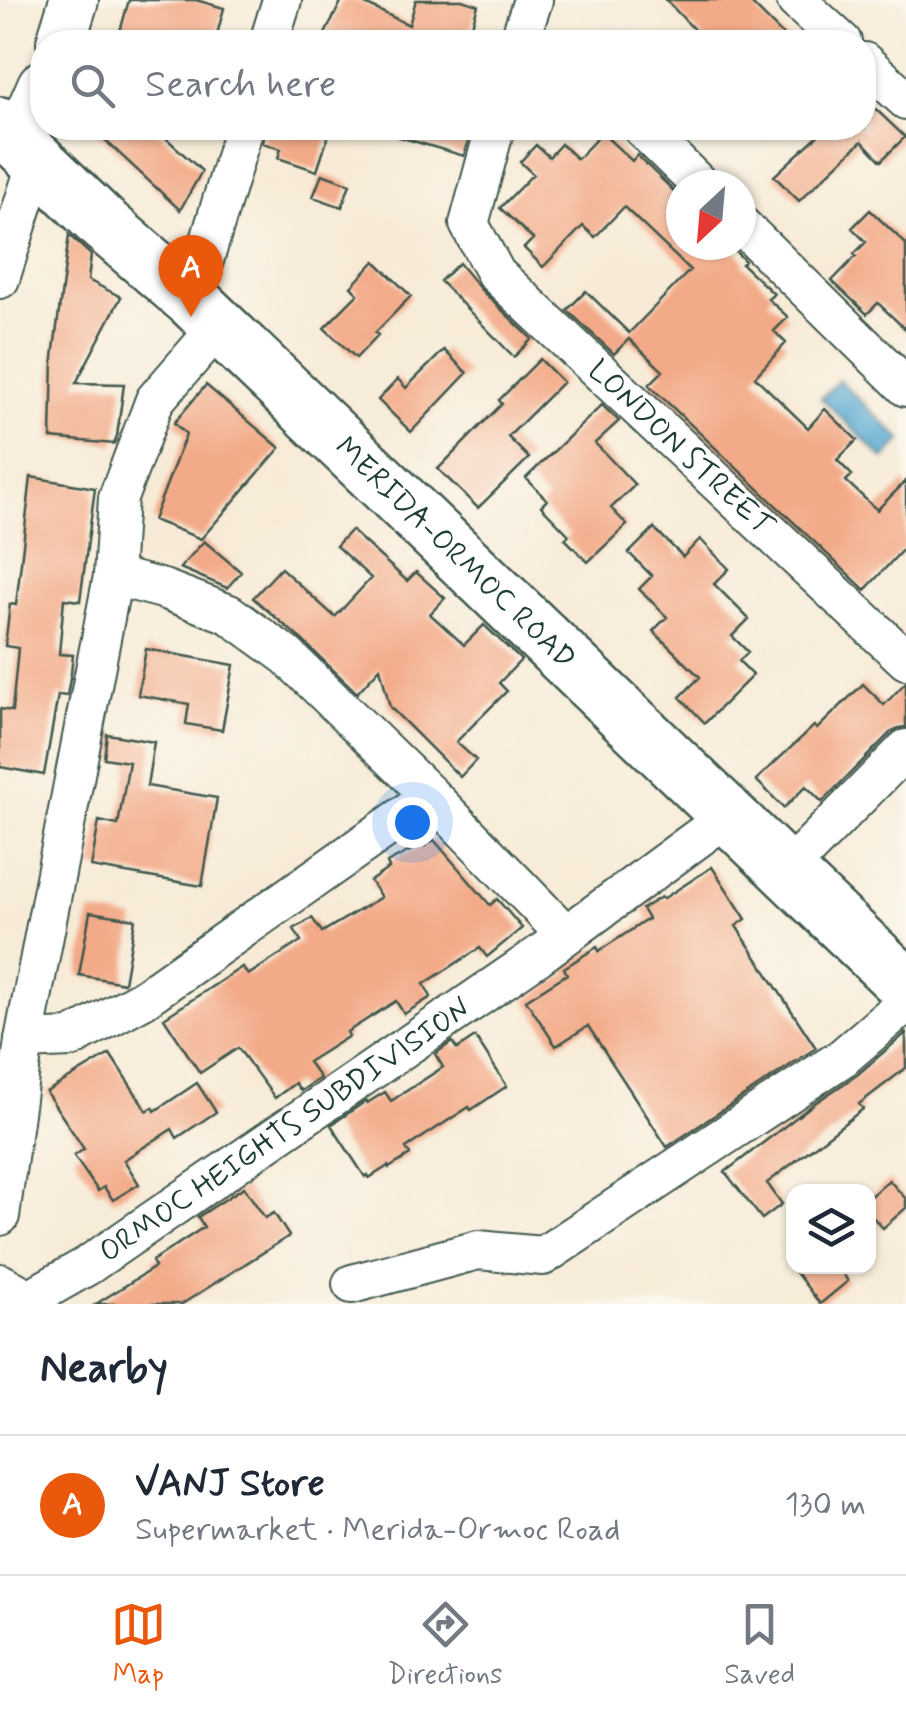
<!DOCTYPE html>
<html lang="en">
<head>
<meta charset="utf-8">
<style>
	:root { --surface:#fff; --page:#f2f2f3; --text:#1f2937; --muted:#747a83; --line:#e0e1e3; --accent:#ea580c }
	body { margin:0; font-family:Mynerve,sans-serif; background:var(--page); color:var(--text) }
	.controls { position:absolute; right:30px; bottom:30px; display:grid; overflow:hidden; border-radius:20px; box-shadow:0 2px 8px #0004 }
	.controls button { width:90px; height:90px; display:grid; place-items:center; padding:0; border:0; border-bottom:2px solid var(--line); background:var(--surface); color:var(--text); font:50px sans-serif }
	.compass { position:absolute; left:666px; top:170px; width:90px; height:90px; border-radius:50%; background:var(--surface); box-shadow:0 2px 8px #0004; rotate:206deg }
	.you { position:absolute; left:412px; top:822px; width:35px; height:35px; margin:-25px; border:8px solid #fff; border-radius:50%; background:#1a73e8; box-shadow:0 0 0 15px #1a73e833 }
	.badge { display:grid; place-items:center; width:65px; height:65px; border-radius:50%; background:var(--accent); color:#fff; font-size:32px; font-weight:700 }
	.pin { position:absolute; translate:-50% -82px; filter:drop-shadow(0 2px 5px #0008) }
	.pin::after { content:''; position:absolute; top:52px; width:35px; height:30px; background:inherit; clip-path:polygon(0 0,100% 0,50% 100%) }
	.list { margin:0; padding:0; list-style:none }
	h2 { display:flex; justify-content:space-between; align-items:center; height:130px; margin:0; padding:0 40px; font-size:42px }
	h2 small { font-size:32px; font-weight:400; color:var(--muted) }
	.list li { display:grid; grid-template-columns:65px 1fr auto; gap:30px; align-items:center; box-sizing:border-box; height:140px; padding:0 40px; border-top:2px solid var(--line) }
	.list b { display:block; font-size:38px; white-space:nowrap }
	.list p { margin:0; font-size:32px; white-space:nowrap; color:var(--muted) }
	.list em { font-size:32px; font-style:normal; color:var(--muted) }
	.icon { flex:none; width:55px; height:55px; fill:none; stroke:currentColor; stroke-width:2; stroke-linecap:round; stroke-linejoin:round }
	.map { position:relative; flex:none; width:906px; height:1304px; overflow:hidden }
	.search { position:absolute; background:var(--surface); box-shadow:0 2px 8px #0004; left:30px; right:30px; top:30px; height:110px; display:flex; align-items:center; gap:25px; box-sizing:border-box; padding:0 35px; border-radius:40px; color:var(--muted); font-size:38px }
	.sheet { height:270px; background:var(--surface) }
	nav { display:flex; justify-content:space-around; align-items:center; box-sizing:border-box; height:140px; border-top:2px solid var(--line); background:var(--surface); font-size:28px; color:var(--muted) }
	nav a { display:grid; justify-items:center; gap:5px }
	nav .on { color:var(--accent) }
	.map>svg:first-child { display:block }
	.water { fill:#56a8d1; stroke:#3a7282; stroke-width:2.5 }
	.building { fill:#f3aa88 }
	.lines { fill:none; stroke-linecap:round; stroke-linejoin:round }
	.minor-casing { stroke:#3f574c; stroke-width:42 }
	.major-casing { stroke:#3f574c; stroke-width:52 }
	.highway-casing { stroke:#3f574c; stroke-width:60 }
	.minor { stroke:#fff; stroke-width:38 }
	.major { stroke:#fff; stroke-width:48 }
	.highway { stroke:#fff; stroke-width:55 }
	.labels { text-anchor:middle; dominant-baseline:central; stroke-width:9; stroke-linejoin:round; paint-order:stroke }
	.street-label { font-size:30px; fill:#1f3d34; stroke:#fbf7ec }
</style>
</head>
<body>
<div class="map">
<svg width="906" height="1304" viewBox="0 0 906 1304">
	<rect width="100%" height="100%" fill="#fbf7ec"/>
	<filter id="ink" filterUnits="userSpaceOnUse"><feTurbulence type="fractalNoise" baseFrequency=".01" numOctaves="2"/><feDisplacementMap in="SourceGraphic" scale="20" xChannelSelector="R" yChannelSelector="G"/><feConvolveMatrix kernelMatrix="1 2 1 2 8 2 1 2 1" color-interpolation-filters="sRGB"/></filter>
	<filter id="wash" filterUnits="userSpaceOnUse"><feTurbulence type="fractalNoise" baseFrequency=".0048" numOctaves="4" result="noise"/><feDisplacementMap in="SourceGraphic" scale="40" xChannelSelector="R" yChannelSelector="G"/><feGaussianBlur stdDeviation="2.25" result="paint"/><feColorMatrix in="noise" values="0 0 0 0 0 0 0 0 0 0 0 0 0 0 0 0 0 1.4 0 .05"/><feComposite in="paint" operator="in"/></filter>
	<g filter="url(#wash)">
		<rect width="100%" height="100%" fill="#f7ebd7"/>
		<!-- water -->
		<path class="water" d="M839,380L902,440L884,459L821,398Z"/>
		<g id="blocks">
			<!-- building -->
			<path class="building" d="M129,0H196L224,8L215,42H117Z
				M342,0H357L409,25L416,0H462L478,5L467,42H321Z
				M666,0H748L790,42H706Z
				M864,98L905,137L881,161L862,141L799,201L774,176L826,128H864Z
				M92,128H155L202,171L180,210Z
				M266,128H331L317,171L278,158L281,149L263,143Z
				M387,128H460L471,131L464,156L386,133Z
				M602,133L632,161L637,155L681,198V245H729L745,261L742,264L774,294L768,299L788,317L774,331L786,343L755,377L808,428L825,409L857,440L837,460L852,475L846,481L877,510L906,481V546L865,590L649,385L663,371L629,339L614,354L567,310L586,291L629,333L690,270L624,207L595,237L583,226L543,267L524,248L533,239L500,208L533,174L520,162L536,145L549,157L561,144L577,159Z
				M322,174L350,184L342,207L313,197Z
				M870,210L906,244V330L878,303L867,314L832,281L856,256L854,254L866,242L852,228Z
				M69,235L91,255L88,280L121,297L76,383L124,384L117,436L114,444L51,438L53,357Z
				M375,261L411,296L375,333L378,335L356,358L324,328L358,294L351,287Z
				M459,263L481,290L532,339L514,357L440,281Z
				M444,350L467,373L411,432L378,400L398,379L406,388Z
				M540,359L563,382L508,437L529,458L478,508L438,469L502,404L499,400Z
				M206,385L280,448L201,539L153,520L186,434L174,423Z
				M602,405L619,421L595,443L635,485L611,508L627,525L588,562L565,539L569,535L541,506L547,500L526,478Z
				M31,477L95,488L80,601L64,599L59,654L73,655L71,673L67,696L58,695L44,775L0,767V709L12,711L18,648L5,646L10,604L16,605Z
				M654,528L683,557L700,539L729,569L714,584L749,619L732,636L748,652L739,661L753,675L705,723L680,697L700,677L653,631L667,617L639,589L652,576L629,553Z
				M351,530L407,581L416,572L445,598L430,614L464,645L484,625L521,660L499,683L507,691L456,742L476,760L460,777L390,707L380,668L357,693L302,640L253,598L281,568L335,617L371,578L336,546Z
				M204,541L241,572L227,588L180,568Z
				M146,649L234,665L222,730L186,724L189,704L138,695Z
				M906,682V727L899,728L890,733L822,802L806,786L784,808L756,780L814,726L817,729L863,684L884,705Z
				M107,734L154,742L147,786L217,798L202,886L91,867L99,821L118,825L129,762L104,758Z
				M434,840L490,905L497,899L522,928L487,957L480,948L424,984L431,997L404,1014L396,1001L347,1032L349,1036L308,1062L320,1078L301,1091L295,1083L275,1098L238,1048L200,1073L164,1018L242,967L248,975L301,941L294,929L312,918L322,932L381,897L370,881L389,868L387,863L423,844L425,846Z
				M712,867L746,919L736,926L816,1048L667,1147L588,1026L556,1046L526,1000L567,974L564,968L597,947L599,951L648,919L642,909L661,897L663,899Z
				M90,912L135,919L124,983L79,975Z
				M906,1033V1068L859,1104L863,1109L767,1183L782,1204L762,1219L725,1172L815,1103L857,1075Z
				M475,1037L507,1086L471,1110L469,1107L406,1148L410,1155L389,1168L388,1166L369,1178L368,1175L365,1177L331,1125L366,1101L367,1103L385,1092L391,1101L443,1067L435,1054L452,1042L457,1049Z
				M110,1054L147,1111L153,1107L155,1111L197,1083L216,1112L177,1138L172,1129L124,1160L139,1184L113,1200L104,1187L98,1191L74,1156L84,1149L46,1092Z
				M889,1180L906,1199V1208L883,1228L868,1212V1198Z
				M244,1187L265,1218L274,1213L289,1236L182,1304H96L155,1267L152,1261L204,1227L198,1217Z
				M791,1266H837L848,1281L820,1304Z"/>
		</g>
	</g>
	<g filter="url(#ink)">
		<use href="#blocks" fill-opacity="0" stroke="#3f574c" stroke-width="2.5"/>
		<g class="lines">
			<!-- minor casing -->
			<g class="minor-casing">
				<g id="minor">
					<path d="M796,0L842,42"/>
					<path d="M269,42L282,0"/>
					<path d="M519,42L533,0"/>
					<path d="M864,62L906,100"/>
					<path id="s1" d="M495,128L469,224L496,274L906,660"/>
					<path d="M642,128L700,185"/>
					<path d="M741,225L906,387"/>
					<path d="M0,279L37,161"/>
					<path d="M192,300L244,128"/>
					<path d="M113,576L163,589L229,614L287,656L429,794L566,935"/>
					<path d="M786,871L906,749"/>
					<path d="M24,1040L71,1038L143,999L406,814L429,794"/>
					<path d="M0,1216L24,1040L113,576L118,498L155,400L219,326"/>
					<path id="s2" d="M0,1283L29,1299L87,1266L538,956L728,816"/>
					<path d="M352,1284L478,1250L543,1256L842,1058L906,1003"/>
				</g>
			</g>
			<!-- major casing -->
			<g class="major-casing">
				<path id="major" d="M61,42L74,0
					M17,142L42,85"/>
			</g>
			<!-- highway casing -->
			<g class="highway-casing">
				<g id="highway">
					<path id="s3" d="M0,125L101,222L192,300L906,986"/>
				</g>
			</g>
			<!-- minor -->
			<use href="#minor" class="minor"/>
			<!-- major -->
			<use href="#major" class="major"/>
			<!-- highway -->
			<use href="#highway" class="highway"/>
		</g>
	</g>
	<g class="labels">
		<!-- street labels -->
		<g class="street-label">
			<text stroke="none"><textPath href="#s1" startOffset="410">LONDON STREET</textPath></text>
			<text stroke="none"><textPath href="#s3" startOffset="625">MERIDA-ORMOC ROAD</textPath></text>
			<text stroke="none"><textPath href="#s2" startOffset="340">ORMOC HEIGHTS SUBDIVISION</textPath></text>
		</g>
	</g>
</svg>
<div class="controls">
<button><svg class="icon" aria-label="layers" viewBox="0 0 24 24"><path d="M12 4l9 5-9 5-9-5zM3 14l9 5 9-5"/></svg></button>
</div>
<svg class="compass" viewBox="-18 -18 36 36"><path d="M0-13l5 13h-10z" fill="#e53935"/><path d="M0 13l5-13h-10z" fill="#747a83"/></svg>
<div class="you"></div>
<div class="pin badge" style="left:191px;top:317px">A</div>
<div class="search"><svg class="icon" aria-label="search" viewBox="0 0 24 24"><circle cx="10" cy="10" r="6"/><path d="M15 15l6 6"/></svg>Search here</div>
</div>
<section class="sheet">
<h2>Nearby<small></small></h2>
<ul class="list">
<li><span class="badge">A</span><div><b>VANJ Store</b><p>Supermarket · Merida-Ormoc Road</p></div><em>130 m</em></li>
</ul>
</section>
<nav>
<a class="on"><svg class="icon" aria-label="map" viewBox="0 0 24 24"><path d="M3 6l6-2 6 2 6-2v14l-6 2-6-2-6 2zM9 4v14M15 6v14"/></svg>Map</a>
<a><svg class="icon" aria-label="directions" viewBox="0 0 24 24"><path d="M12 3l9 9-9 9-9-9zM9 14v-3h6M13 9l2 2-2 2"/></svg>Directions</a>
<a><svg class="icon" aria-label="saved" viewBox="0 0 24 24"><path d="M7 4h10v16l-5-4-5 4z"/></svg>Saved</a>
</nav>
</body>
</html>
